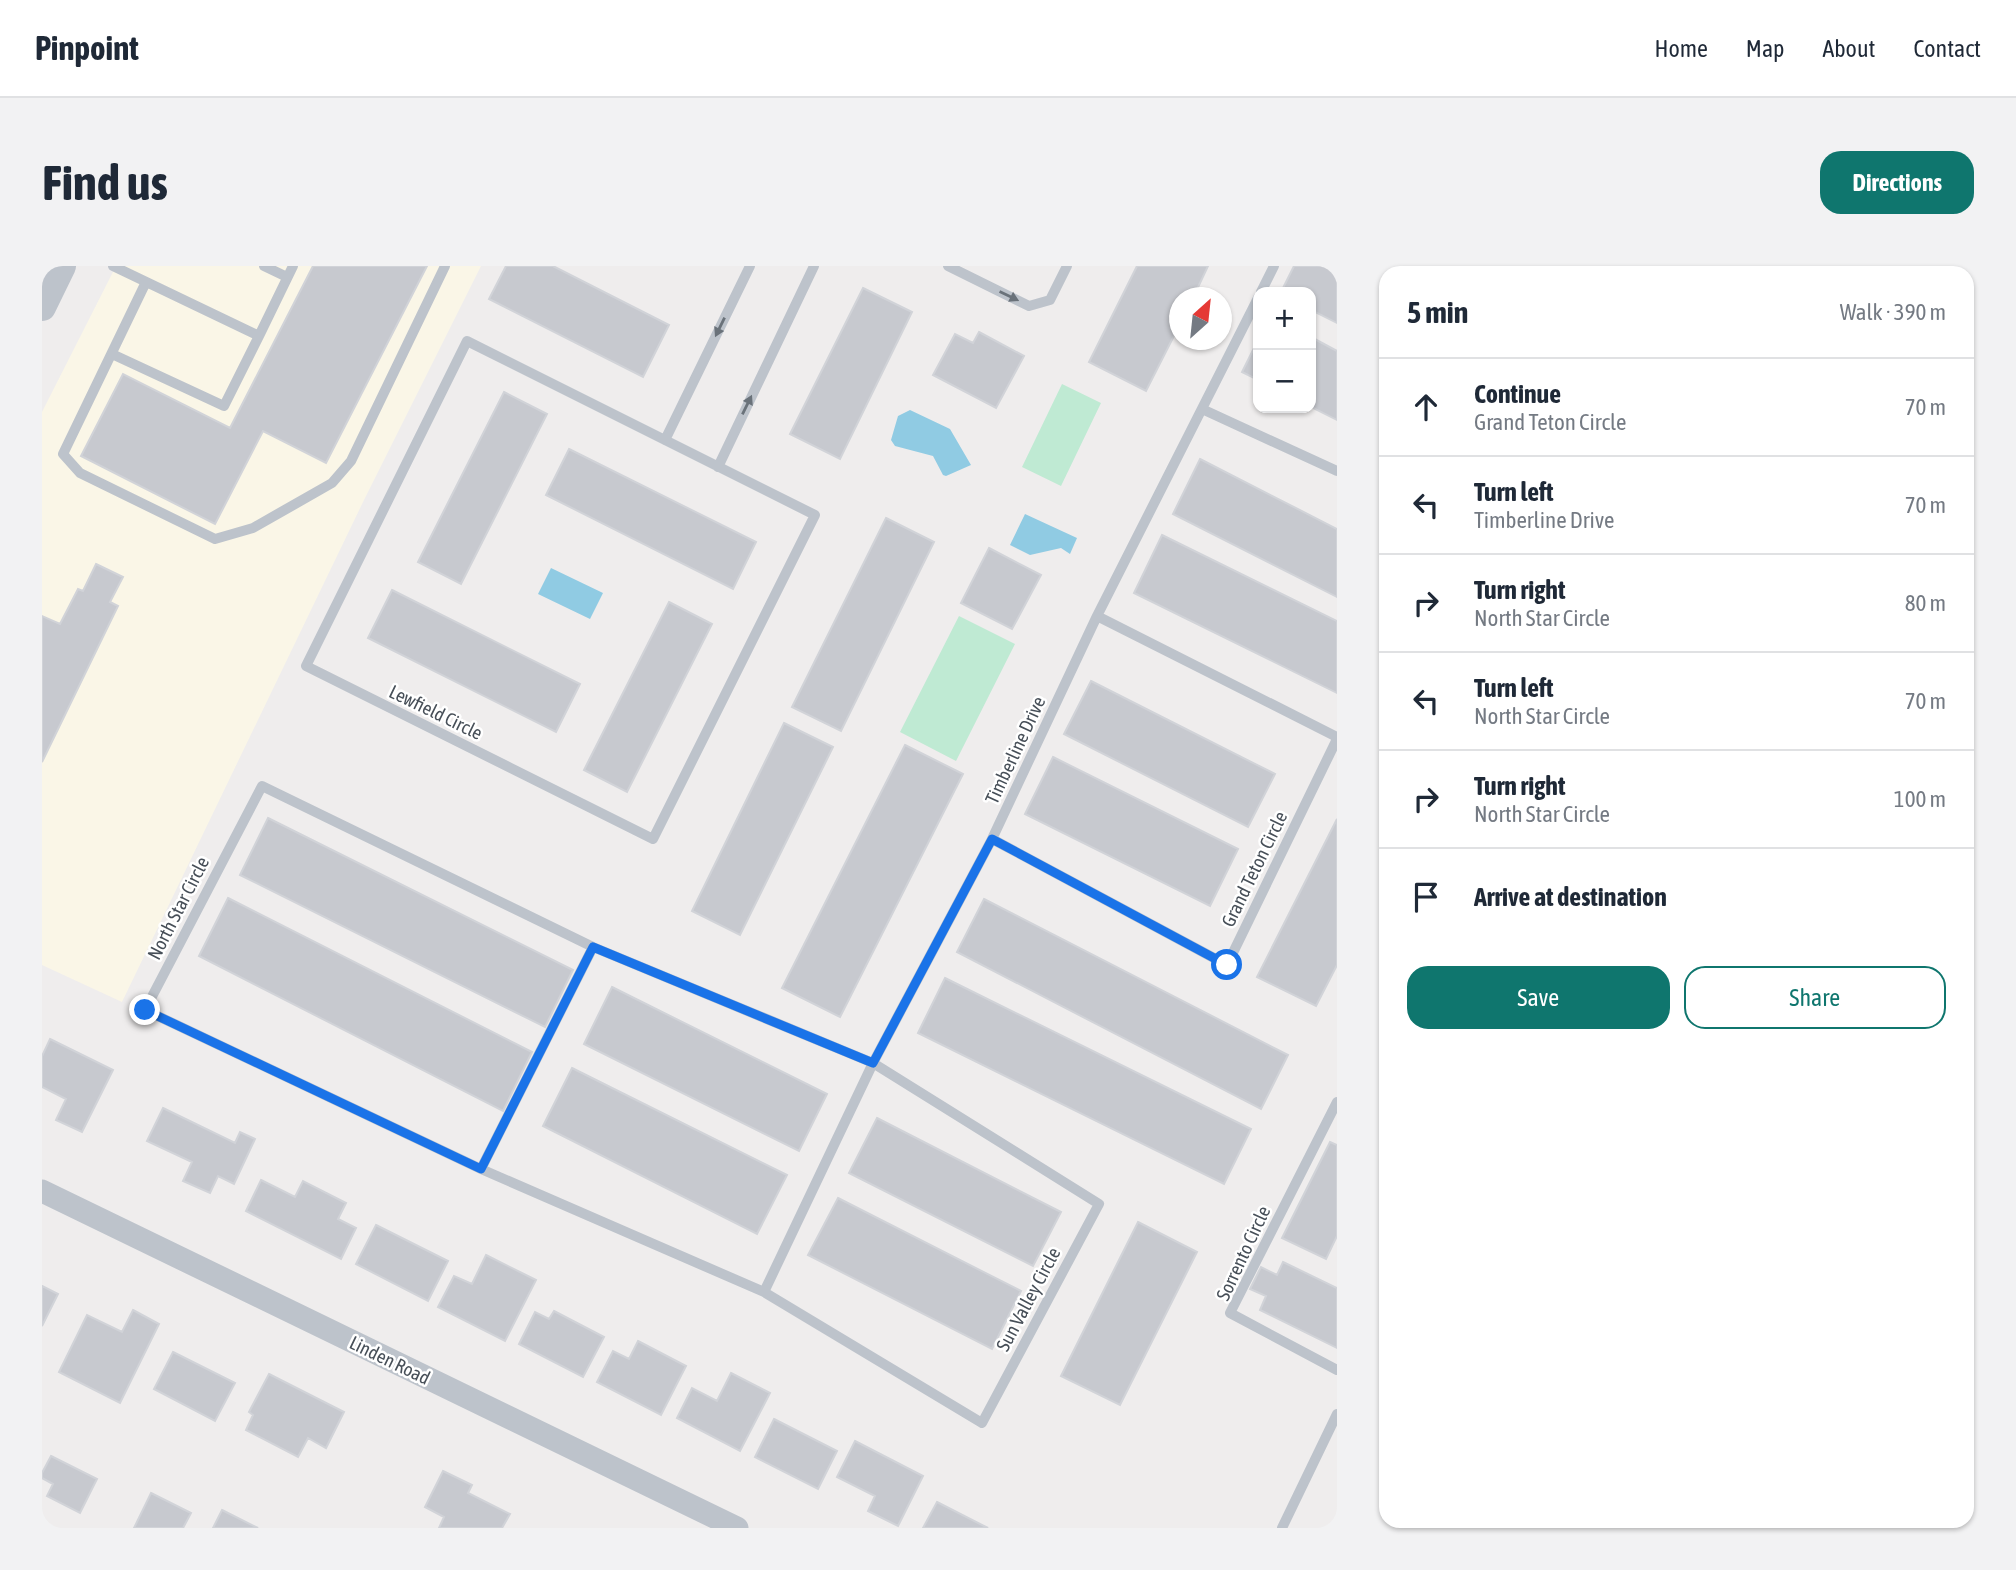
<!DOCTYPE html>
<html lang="en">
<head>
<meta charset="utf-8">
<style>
	:root { --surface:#fff; --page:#f2f2f3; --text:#1f2937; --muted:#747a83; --line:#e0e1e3; --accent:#0f766e }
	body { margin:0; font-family:"Asap Condensed",sans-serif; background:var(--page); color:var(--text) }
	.controls { position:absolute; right:21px; top:21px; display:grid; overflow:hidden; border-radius:14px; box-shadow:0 2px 5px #0004 }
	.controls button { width:63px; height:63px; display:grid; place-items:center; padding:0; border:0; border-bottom:2px solid var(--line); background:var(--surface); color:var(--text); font:35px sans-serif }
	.compass { position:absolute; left:1127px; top:21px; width:63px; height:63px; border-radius:50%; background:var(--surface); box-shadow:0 2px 5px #0004; rotate:27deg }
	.stop { position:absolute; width:21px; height:21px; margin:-16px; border:5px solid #1a73e8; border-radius:50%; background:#fff }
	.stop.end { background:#1a73e8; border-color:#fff; box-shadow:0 2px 7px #0008 }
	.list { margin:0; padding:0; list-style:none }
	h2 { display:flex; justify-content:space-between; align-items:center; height:91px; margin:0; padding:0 28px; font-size:30px }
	h2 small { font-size:23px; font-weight:400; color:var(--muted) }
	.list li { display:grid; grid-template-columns:46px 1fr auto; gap:21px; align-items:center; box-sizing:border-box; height:98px; padding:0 28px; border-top:2px solid var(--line) }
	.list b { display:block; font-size:26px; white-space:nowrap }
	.list p { margin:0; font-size:23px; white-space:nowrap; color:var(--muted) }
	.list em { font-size:23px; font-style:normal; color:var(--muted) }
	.actions { display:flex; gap:14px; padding:21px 28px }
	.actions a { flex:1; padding:16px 0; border:2px solid var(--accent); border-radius:21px; text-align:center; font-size:24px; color:var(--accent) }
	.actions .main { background:var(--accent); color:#fff }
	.icon { flex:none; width:38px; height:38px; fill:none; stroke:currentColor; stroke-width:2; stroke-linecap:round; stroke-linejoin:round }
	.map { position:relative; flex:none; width:1295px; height:1262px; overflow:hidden; border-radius:21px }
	header { display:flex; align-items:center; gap:42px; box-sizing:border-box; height:98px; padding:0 35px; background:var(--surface); border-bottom:2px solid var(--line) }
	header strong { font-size:33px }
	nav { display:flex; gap:38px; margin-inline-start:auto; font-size:24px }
	.intro { display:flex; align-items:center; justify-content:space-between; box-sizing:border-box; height:168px; padding:0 42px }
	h1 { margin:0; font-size:49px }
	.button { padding:18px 32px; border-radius:21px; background:var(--accent); color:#fff; font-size:24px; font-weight:700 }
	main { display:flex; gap:42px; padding:0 42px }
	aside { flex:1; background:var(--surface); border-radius:21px; box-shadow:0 2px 5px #0004 }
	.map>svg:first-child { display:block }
	.commercial { fill:#faf6e7 }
	.green { fill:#bfead3 }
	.water { fill:#90cbe3 }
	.building { fill:#c7c9cf; stroke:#d1d3d8; stroke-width:2 }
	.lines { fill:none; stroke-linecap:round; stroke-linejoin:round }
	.service { stroke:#bdc3cb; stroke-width:10 }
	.minor { stroke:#bdc3cb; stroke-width:23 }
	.tertiary { stroke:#bdc3cb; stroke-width:28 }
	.oneway { fill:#6a727a }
	.route { stroke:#1a73e8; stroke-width:9 }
	.labels { text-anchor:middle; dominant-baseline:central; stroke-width:5; stroke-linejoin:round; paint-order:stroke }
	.street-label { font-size:19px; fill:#474f58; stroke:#fff }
</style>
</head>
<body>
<header>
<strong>Pinpoint</strong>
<nav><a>Home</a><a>Map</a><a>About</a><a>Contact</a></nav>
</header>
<div class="intro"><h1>Find us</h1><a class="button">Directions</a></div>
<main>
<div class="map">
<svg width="1295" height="1262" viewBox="0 0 1295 1262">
	<rect width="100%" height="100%" fill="#efeded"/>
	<!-- commercial -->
	<path class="commercial" d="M74,0H439L322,234L80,736L0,699V146Z"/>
	<!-- green -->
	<path class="green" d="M1020,118L1059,137L1019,220L980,201Z
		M917,350L973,378L914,495L858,466Z"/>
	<!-- water -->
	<path class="water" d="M868,144L908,163L929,199L904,210L901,209L891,190L853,180L849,174L856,150Z
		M983,248L1035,272L1028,288L1019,282L988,289L968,279Z
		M509,302L561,327L548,353L496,328Z"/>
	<!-- building -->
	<path class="building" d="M271,0H385L284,197L221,165L173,258L39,190L81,108L188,162Z
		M464,0H511L627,59L601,111L447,33Z
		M1095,0H1166L1151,32H1138V58L1104,125L1047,96Z
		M1252,0H1295V57L1269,44V26H1239Z
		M821,22L870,46L798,193L748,168Z
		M937,66L982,90L954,142L891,109L913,68L931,77Z
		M1269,71L1295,85V154L1269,141Z
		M1216,74V114L1200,106Z
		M462,126L505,148L419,318L376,296Z
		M527,183L714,276L691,323L504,229Z
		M1158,193L1295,263V331L1131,248Z
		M844,252L892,276L799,465L750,441Z
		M1120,269L1295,355V427L1092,327Z
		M947,282L999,309L970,363L919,337Z
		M54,298L81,311L68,336L76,340L0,496V350L18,358L36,323L41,325Z
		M350,324L538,418L514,466L326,372Z
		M627,336L670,358L585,526L542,504Z
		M1049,415L1233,508L1206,561L1022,468Z
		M742,457L791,481L698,669L650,645Z
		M863,479L921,508L798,751L740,722Z
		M1011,491L1196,583L1168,640L983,548Z
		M226,552L531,704L503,761L198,609Z
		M1295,553V699L1274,740L1215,711Z
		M186,632L490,786L461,845L157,690Z
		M942,633L1246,789L1219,843L915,686Z
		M903,712L1209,863L1182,918L876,767Z
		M570,721L785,828L757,885L542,778Z
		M8,773L71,804L40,866L14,854L24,833L0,821V790Z
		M530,802L745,909L715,968L501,860Z
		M121,842L193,877L198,866L213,873L192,918L176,910L168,927L141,915L150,896L105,875Z
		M835,852L1019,946L991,1000L807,907Z
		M1288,876L1295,879V970L1284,993L1240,972Z
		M219,914L253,931L261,915L304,937L296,953L314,962L299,993L204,945Z
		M796,932L979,1025L950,1083L766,989Z
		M1096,956L1155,986L1078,1139L1019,1110Z
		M334,959L406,995L386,1035L314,998Z
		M444,989L494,1014L463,1075L396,1041L412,1010L430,1018Z
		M1241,996L1295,1022V1082L1218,1044L1224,1030L1208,1023L1219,1001L1235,1009Z
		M0,1020L16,1028L0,1060Z
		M91,1044L117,1058L78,1137L17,1106L45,1049L80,1066Z
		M512,1045L562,1071L541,1111L477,1078L493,1046L507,1053Z
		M596,1075L644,1100L619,1149L555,1116L571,1085L587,1093Z
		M131,1086L193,1117L173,1155L112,1123Z
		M689,1107L728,1127L698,1185L635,1152L650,1122L675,1135Z
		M227,1108L302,1146L284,1182L266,1172L256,1191L204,1164L211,1149L207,1146Z
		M732,1153L795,1185L776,1223L713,1191Z
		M813,1175L881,1210L856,1260L826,1245L833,1230L795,1211Z
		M9,1190L55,1213L38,1247L5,1230L11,1218L0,1212V1207Z
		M401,1205L430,1219L426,1227L468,1248L460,1262H397L402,1251L383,1241Z
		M109,1227L149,1247L141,1262H92Z
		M895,1236L946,1262H881Z
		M180,1244L216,1262H171Z"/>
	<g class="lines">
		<!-- service -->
		<path class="service" d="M71,0L217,70L251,0
			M222,0L245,11
			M906,0L987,40L1008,34L1025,0
			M104,16L21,188L38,207L173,273L211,262L290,217L309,195L403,0
			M1219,26L1232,0
			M425,75L773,249L611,573L264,400Z
			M70,88L182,140L217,70
			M1160,143L1295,205
			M623,174L708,0
			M676,201L772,0
			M1055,350L1295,471
			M220,520L551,681L831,797L1057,938L940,1157L722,1026L439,903L103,744Z
			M950,573L1185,699L1295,473
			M1295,836L1188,1047L1295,1104
			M439,903L551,681
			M722,1026L831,797L950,573L1055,350L1216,32
			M1240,1262L1295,1148"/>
		<!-- minor -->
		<path class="minor" d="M0,925L695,1262"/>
		<!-- tertiary -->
		<path class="tertiary" d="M0,41L20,0"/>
	</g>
	<!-- one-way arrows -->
	<defs><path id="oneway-solid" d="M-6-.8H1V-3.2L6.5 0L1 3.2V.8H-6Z" transform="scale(1.75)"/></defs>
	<g class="oneway">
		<use href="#oneway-solid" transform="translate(967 30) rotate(26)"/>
		<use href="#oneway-solid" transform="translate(678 61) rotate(116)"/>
		<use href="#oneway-solid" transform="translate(705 139) rotate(-64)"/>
	</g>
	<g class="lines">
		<!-- route -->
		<path class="route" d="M103,744L439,903L551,681L831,797L950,573L1185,699"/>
	</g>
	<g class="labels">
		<!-- street labels -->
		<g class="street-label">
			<text transform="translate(394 446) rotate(26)">Lewfield Circle</text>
			<text transform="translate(973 484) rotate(-65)">Timberline Drive</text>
			<text transform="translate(1212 603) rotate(-64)">Grand Teton Circle</text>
			<text transform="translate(136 642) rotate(-63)">North Star Circle</text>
			<text transform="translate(1201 987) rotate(-65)">Sorrento Circle</text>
			<text transform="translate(986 1033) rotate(-62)">Sun Valley Circle</text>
			<text transform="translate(348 1094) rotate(26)">Linden Road</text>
		</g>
	</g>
</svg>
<div class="controls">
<button>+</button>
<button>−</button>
</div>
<svg class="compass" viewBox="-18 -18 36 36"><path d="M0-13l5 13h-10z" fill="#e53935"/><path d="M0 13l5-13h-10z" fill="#747a83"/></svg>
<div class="stop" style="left:1185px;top:699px"></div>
<div class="stop end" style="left:103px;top:744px"></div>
</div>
<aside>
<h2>5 min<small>Walk · 390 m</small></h2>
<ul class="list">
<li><svg class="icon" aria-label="ahead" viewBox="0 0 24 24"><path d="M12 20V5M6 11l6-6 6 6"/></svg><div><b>Continue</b><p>Grand Teton Circle</p></div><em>70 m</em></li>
<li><svg class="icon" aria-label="left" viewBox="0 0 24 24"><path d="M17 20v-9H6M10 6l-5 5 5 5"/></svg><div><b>Turn left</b><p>Timberline Drive</p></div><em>70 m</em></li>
<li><svg class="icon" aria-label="right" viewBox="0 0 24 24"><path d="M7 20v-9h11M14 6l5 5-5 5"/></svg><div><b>Turn right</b><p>North Star Circle</p></div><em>80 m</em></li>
<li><svg class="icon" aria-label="left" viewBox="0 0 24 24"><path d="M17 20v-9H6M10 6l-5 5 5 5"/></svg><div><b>Turn left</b><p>North Star Circle</p></div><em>70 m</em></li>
<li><svg class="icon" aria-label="right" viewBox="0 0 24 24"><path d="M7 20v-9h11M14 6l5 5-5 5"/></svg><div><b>Turn right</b><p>North Star Circle</p></div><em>100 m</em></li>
<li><svg class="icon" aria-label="arrive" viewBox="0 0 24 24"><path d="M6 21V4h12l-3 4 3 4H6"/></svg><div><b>Arrive at destination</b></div></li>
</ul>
<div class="actions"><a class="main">Save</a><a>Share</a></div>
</aside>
</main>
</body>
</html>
